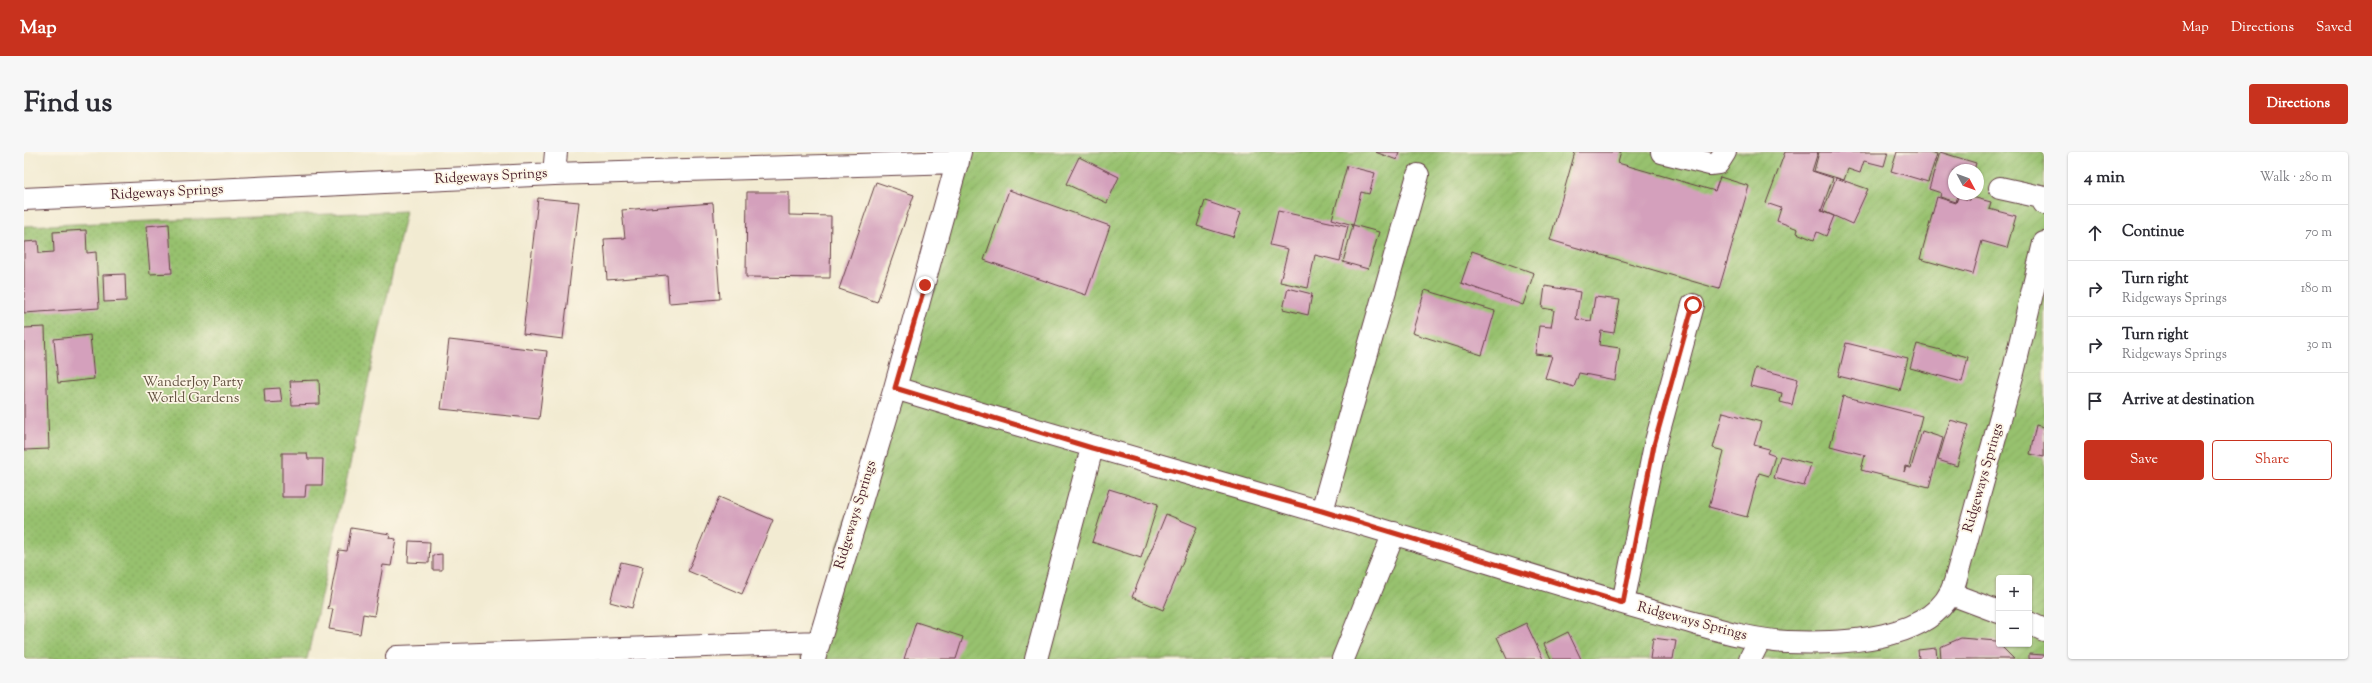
<!DOCTYPE html>
<html lang="en">
<head>
<meta charset="utf-8">
<style>
	:root { --surface:#fff; --page:#f7f7f7; --text:#2b2b33; --muted:#7c7c81; --line:#e1e1e2; --accent:#c8321e }
	body { margin:0; font-family:"Sorts Mill Goudy",serif; background:var(--page); color:var(--text) }
	.controls { position:absolute; right:12px; bottom:12px; display:grid; overflow:hidden; border-radius:4px; box-shadow:0 1px 3px #0004 }
	.controls button { width:36px; height:36px; display:grid; place-items:center; padding:0; border:0; border-bottom:1px solid var(--line); background:var(--surface); color:var(--text); font:20px sans-serif }
	.compass { position:absolute; left:1924px; top:12px; width:36px; height:36px; border-radius:50%; background:var(--surface); box-shadow:0 1px 3px #0004; rotate:131deg }
	.stop { position:absolute; width:12px; height:12px; margin:-9px; border:3px solid #c8321e; border-radius:50%; background:#fff }
	.stop.end { background:#c8321e; border-color:#fff; box-shadow:0 1px 4px #0008 }
	.list { margin:0; padding:0; list-style:none }
	h2 { display:flex; justify-content:space-between; align-items:center; height:52px; margin:0; padding:0 16px; font-size:17px }
	h2 small { font-size:13px; font-weight:400; color:var(--muted) }
	.list li { display:grid; grid-template-columns:26px 1fr auto; gap:12px; align-items:center; box-sizing:border-box; height:56px; padding:0 16px; border-top:1px solid var(--line) }
	.list b { display:block; font-size:15px; white-space:nowrap }
	.list p { margin:0; font-size:13px; white-space:nowrap; color:var(--muted) }
	.list em { font-size:13px; font-style:normal; color:var(--muted) }
	.actions { display:flex; gap:8px; padding:12px 16px }
	.actions a { flex:1; padding:9px 0; border:1px solid var(--accent); border-radius:4px; text-align:center; font-size:14px; color:var(--accent) }
	.actions .main { background:var(--accent); color:#fff }
	.icon { flex:none; width:22px; height:22px; fill:none; stroke:currentColor; stroke-width:2; stroke-linecap:round; stroke-linejoin:round }
	.map { position:relative; flex:none; width:2020px; height:507px; overflow:hidden; border-radius:4px }
	header { display:flex; align-items:center; gap:24px; box-sizing:border-box; height:56px; padding:0 20px; background:var(--accent); color:#fff }
	header strong { font-size:19px }
	nav { display:flex; gap:22px; margin-inline-start:auto; font-size:14px }
	.intro { display:flex; align-items:center; justify-content:space-between; box-sizing:border-box; height:96px; padding:0 24px }
	h1 { margin:0; font-size:28px }
	.button { padding:10px 18px; border-radius:4px; background:var(--accent); color:#fff; font-size:14px; font-weight:700 }
	main { display:flex; gap:24px; padding:0 24px }
	aside { flex:1; background:var(--surface); border-radius:4px; box-shadow:0 1px 3px #0004 }
	.map>svg:first-child { display:block }
	.grass { fill:url(#grass-dots); stroke:#70704c }
	.garden { fill:url(#garden-furrows); stroke:#70704c; fill-rule:evenodd }
	.building { fill:#d4a0bc }
	.lines { fill:none; stroke-linecap:round; stroke-linejoin:round }
	.minor-casing { stroke:#633e44; stroke-width:24 }
	.minor { stroke:#fff; stroke-width:22 }
	.route { stroke:#c8321e; stroke-width:5 }
	.labels { text-anchor:middle; dominant-baseline:central; stroke-width:3.5; stroke-linejoin:round; paint-order:stroke }
	.street-label { font-size:14px; fill:#4a1f2b; stroke:#fcf5e5 }
	.park-label { font-size:14px; fill:#61503f; stroke:#fcf5e5 }
</style>
</head>
<body>
<header>
<strong>Map</strong>
<nav><a>Map</a><a>Directions</a><a>Saved</a></nav>
</header>
<div class="intro"><h1>Find us</h1><a class="button">Directions</a></div>
<main>
<div class="map">
<svg width="2020" height="507" viewBox="0 0 2020 507">
	<defs>
		<pattern id="grass-dots" width="8" height="8" patternUnits="userSpaceOnUse"><rect width="8" height="8" fill="#97c16e"/><path d="M2 2h.1M6 6h.1" fill="none" stroke="#84a55f" stroke-width="1.8" stroke-linecap="round"/></pattern>
		<pattern id="garden-furrows" width="10" height="10" patternUnits="userSpaceOnUse"><rect width="10" height="10" fill="#97c16e"/><path d="M-1 1l2-2M0 10L10 0M9 11l2-2" fill="none" stroke="#84a55f"/></pattern>
	</defs>
	<rect width="100%" height="100%" fill="#fcf5e5"/>
	<filter id="ink" filterUnits="userSpaceOnUse"><feTurbulence type="fractalNoise" baseFrequency=".025" numOctaves="2"/><feDisplacementMap in="SourceGraphic" scale="8" xChannelSelector="R" yChannelSelector="G"/><feConvolveMatrix kernelMatrix="1 2 1 2 8 2 1 2 1" color-interpolation-filters="sRGB"/></filter>
	<filter id="wash" filterUnits="userSpaceOnUse"><feTurbulence type="fractalNoise" baseFrequency=".012" numOctaves="4" result="noise"/><feDisplacementMap in="SourceGraphic" scale="16" xChannelSelector="R" yChannelSelector="G"/><feGaussianBlur stdDeviation="0.9" result="paint"/><feColorMatrix in="noise" values="0 0 0 0 0 0 0 0 0 0 0 0 0 0 0 0 0 1.4 0 .05"/><feComposite in="paint" operator="in"/></filter>
	<g filter="url(#wash)">
		<rect width="100%" height="100%" fill="#f2ebd2"/>
		<!-- grass -->
		<path class="grass" d="M382,59L283,507H0V74Z"/>
		<!-- garden -->
		<path class="garden" d="M951,0H2020V507H774ZM1930,18H1954V42H1930ZM1975,426H2005V492H1975Z"/>
		<g id="blocks">
			<!-- building -->
			<path class="building" d="M1351,0H1375L1373,8Z
				M1551,0H1597L1594,11L1691,39L1696,25L1725,34L1695,137L1526,88Z
				M1761,0H1794L1788,19L1809,26L1797,59L1810,64L1802,84L1793,80L1790,88L1773,81L1774,77L1753,69L1757,56L1742,51Z
				M1795,0H1864L1860,14L1840,9L1836,21L1824,17L1820,28L1790,19Z
				M1873,0H1906L1913,2L1904,30L1867,19Z
				M1916,0L1952,11L1950,18H1930V42H1943L1942,46L1934,44L1932,50L1916,45L1917,41L1905,37Z
				M1055,5L1095,25L1083,51L1042,32Z
				M1323,14L1351,21L1345,42L1337,40L1329,73L1308,67Z
				M1812,26L1844,37L1828,72L1799,59Z
				M852,30L890,43L853,150L815,137Z
				M985,38L1086,74L1062,143L960,108Z
				M723,40H765V63L807,64L806,126L722,125Z
				M1944,44L1967,50L1965,57L1992,64L1983,96L1958,89L1949,122L1896,107L1913,45L1932,51L1934,45L1946,48L1943,47Z
				M514,46L555,50L539,187L499,182Z
				M1181,49L1217,61L1209,85L1173,74Z
				M689,51L696,147L645,151L643,123L583,128L580,87L601,86L598,58Z
				M1254,59L1324,74L1316,109L1291,103L1284,136L1256,130L1264,97L1246,93Z
				M145,72L148,121L126,122L122,74Z
				M1329,73L1355,80L1344,117L1319,110Z
				M62,78L63,101L72,100L75,156L0,161V90L14,89L15,101L30,100L29,80Z
				M1448,99L1510,121L1499,153L1437,131Z
				M101,122L102,149L80,150L79,123Z
				M1521,134L1556,140L1552,167L1567,169L1571,145L1596,148L1590,181L1577,179L1575,193L1596,196L1591,228L1555,221L1550,235L1521,226L1528,204L1511,202L1515,174L1527,175L1530,158L1518,156Z
				M1264,136L1288,142L1284,163L1259,157Z
				M1401,138L1471,159L1458,203L1388,181Z
				M21,175L25,297L0,298V176Z
				M66,183L70,227L34,231L30,187Z
				M425,188L523,199L515,267L417,257Z
				M1822,191L1884,206L1876,239L1814,224Z
				M1893,192L1944,205L1938,230L1886,216Z
				M1731,216L1774,227L1768,253L1756,250L1758,241L1726,234Z
				M295,228L296,252L268,253L266,229Z
				M256,236L258,250L241,251L240,237Z
				M1819,244L1898,264L1885,315L1881,314L1880,320L1882,315L1887,316L1898,279L1919,286L1905,335L1837,318L1841,303L1806,294Z
				M1699,260L1737,270L1730,293L1745,297L1743,301L1751,304L1745,324L1735,321L1723,365L1685,355L1700,299L1689,296Z
				M1926,268L1945,273L1933,314L1914,308Z
				M2012,273L2020,275V305L2006,302Z
				M258,301H283L284,307H299L298,333H282L281,345H258Z
				M1756,304L1787,312L1780,334L1750,326Z
				M1085,337L1134,352L1117,406L1068,390Z
				M695,345L749,368L718,442L664,419Z
				M1142,362L1173,375L1139,458L1108,445Z
				M327,376L366,382L365,386L372,387L367,414L359,413L350,464L339,462L336,482L305,477L309,457H304L315,398L323,399Z
				M385,389L406,390L405,411L384,410Z
				M418,402V418H409V403Z
				M597,410L619,415L608,456L586,450Z
				M892,470L939,485L932,507H880Z
				M1502,471L1519,507H1483L1473,485Z
				M1544,480L1557,507H1527L1520,492Z
				M1629,486L1652,489L1649,507H1626Z
				M1937,486L1972,489L1990,507H1917L1916,495Z
				M1912,496L1913,507H1895L1894,498Z
				M2005,502L2020,503V507H2005Z"/>
		</g>
	</g>
	<g filter="url(#ink)">
		<use href="#blocks" fill-opacity="0" stroke="#633e44" stroke-width="1"/>
		<g class="lines">
			<!-- minor casing -->
			<g class="minor-casing">
				<path id="minor" d="M936,0L871,236C1054,292 1239,341 1421,397C1497,420 1572,444 1648,465C1686,475 1724,488 1763,490C1815,492 1913,490 1931,430L1990,217L2020,91
					M1638,0L1686,12L1694,11L1701,0
					M530,22L532,0
					M1976,36L2017,45L2020,51
					M0,47L530,22L934,10
					M1298,359L1394,23
					M1927,442L1975,460
					M1599,451L1631,293L1669,153
					M2005,471L2020,478
					M373,505L794,490
					M790,507L871,236
					M1012,507L1068,296
					M1319,507L1370,381
					M1726,507L1736,487"/>
			</g>
			<!-- minor -->
			<use href="#minor" class="minor"/>
		</g>
	</g>
	<g class="lines" filter="url(#ink)">
		<!-- route -->
		<path class="route" d="M901,133L871,236L1068,296L1298,359L1599,451L1630,293L1669,153"/>
	</g>
	<g class="labels">
		<!-- street labels -->
		<g class="street-label">
			<text transform="translate(467 25) rotate(-3)">Ridgeways Springs</text>
			<text transform="translate(143 41) rotate(-3)">Ridgeways Springs</text>
			<text transform="translate(1960 326) rotate(-74)">Ridgeways Springs</text>
			<text transform="translate(832 363) rotate(-73)">Ridgeways Springs</text>
			<text transform="translate(1668 470) rotate(15)">Ridgeways Springs</text>
		</g>
		<!-- park labels -->
		<g class="park-label">
			<text x="169" y="231">WanderJoy Party<tspan x="169" dy="16">World Gardens</tspan></text>
		</g>
	</g>
</svg>
<div class="controls">
<button>+</button>
<button>−</button>
</div>
<svg class="compass" viewBox="-18 -18 36 36"><path d="M0-13l5 13h-10z" fill="#e53935"/><path d="M0 13l5-13h-10z" fill="#7c7c81"/></svg>
<div class="stop" style="left:1669px;top:153px"></div>
<div class="stop end" style="left:901px;top:133px"></div>
</div>
<aside>
<h2>4 min<small>Walk · 280 m</small></h2>
<ul class="list">
<li><svg class="icon" aria-label="ahead" viewBox="0 0 24 24"><path d="M12 20V5M6 11l6-6 6 6"/></svg><div><b>Continue</b></div><em>70 m</em></li>
<li><svg class="icon" aria-label="right" viewBox="0 0 24 24"><path d="M7 20v-9h11M14 6l5 5-5 5"/></svg><div><b>Turn right</b><p>Ridgeways Springs</p></div><em>180 m</em></li>
<li><svg class="icon" aria-label="right" viewBox="0 0 24 24"><path d="M7 20v-9h11M14 6l5 5-5 5"/></svg><div><b>Turn right</b><p>Ridgeways Springs</p></div><em>30 m</em></li>
<li><svg class="icon" aria-label="arrive" viewBox="0 0 24 24"><path d="M6 21V4h12l-3 4 3 4H6"/></svg><div><b>Arrive at destination</b></div></li>
</ul>
<div class="actions"><a class="main">Save</a><a>Share</a></div>
</aside>
</main>
</body>
</html>
